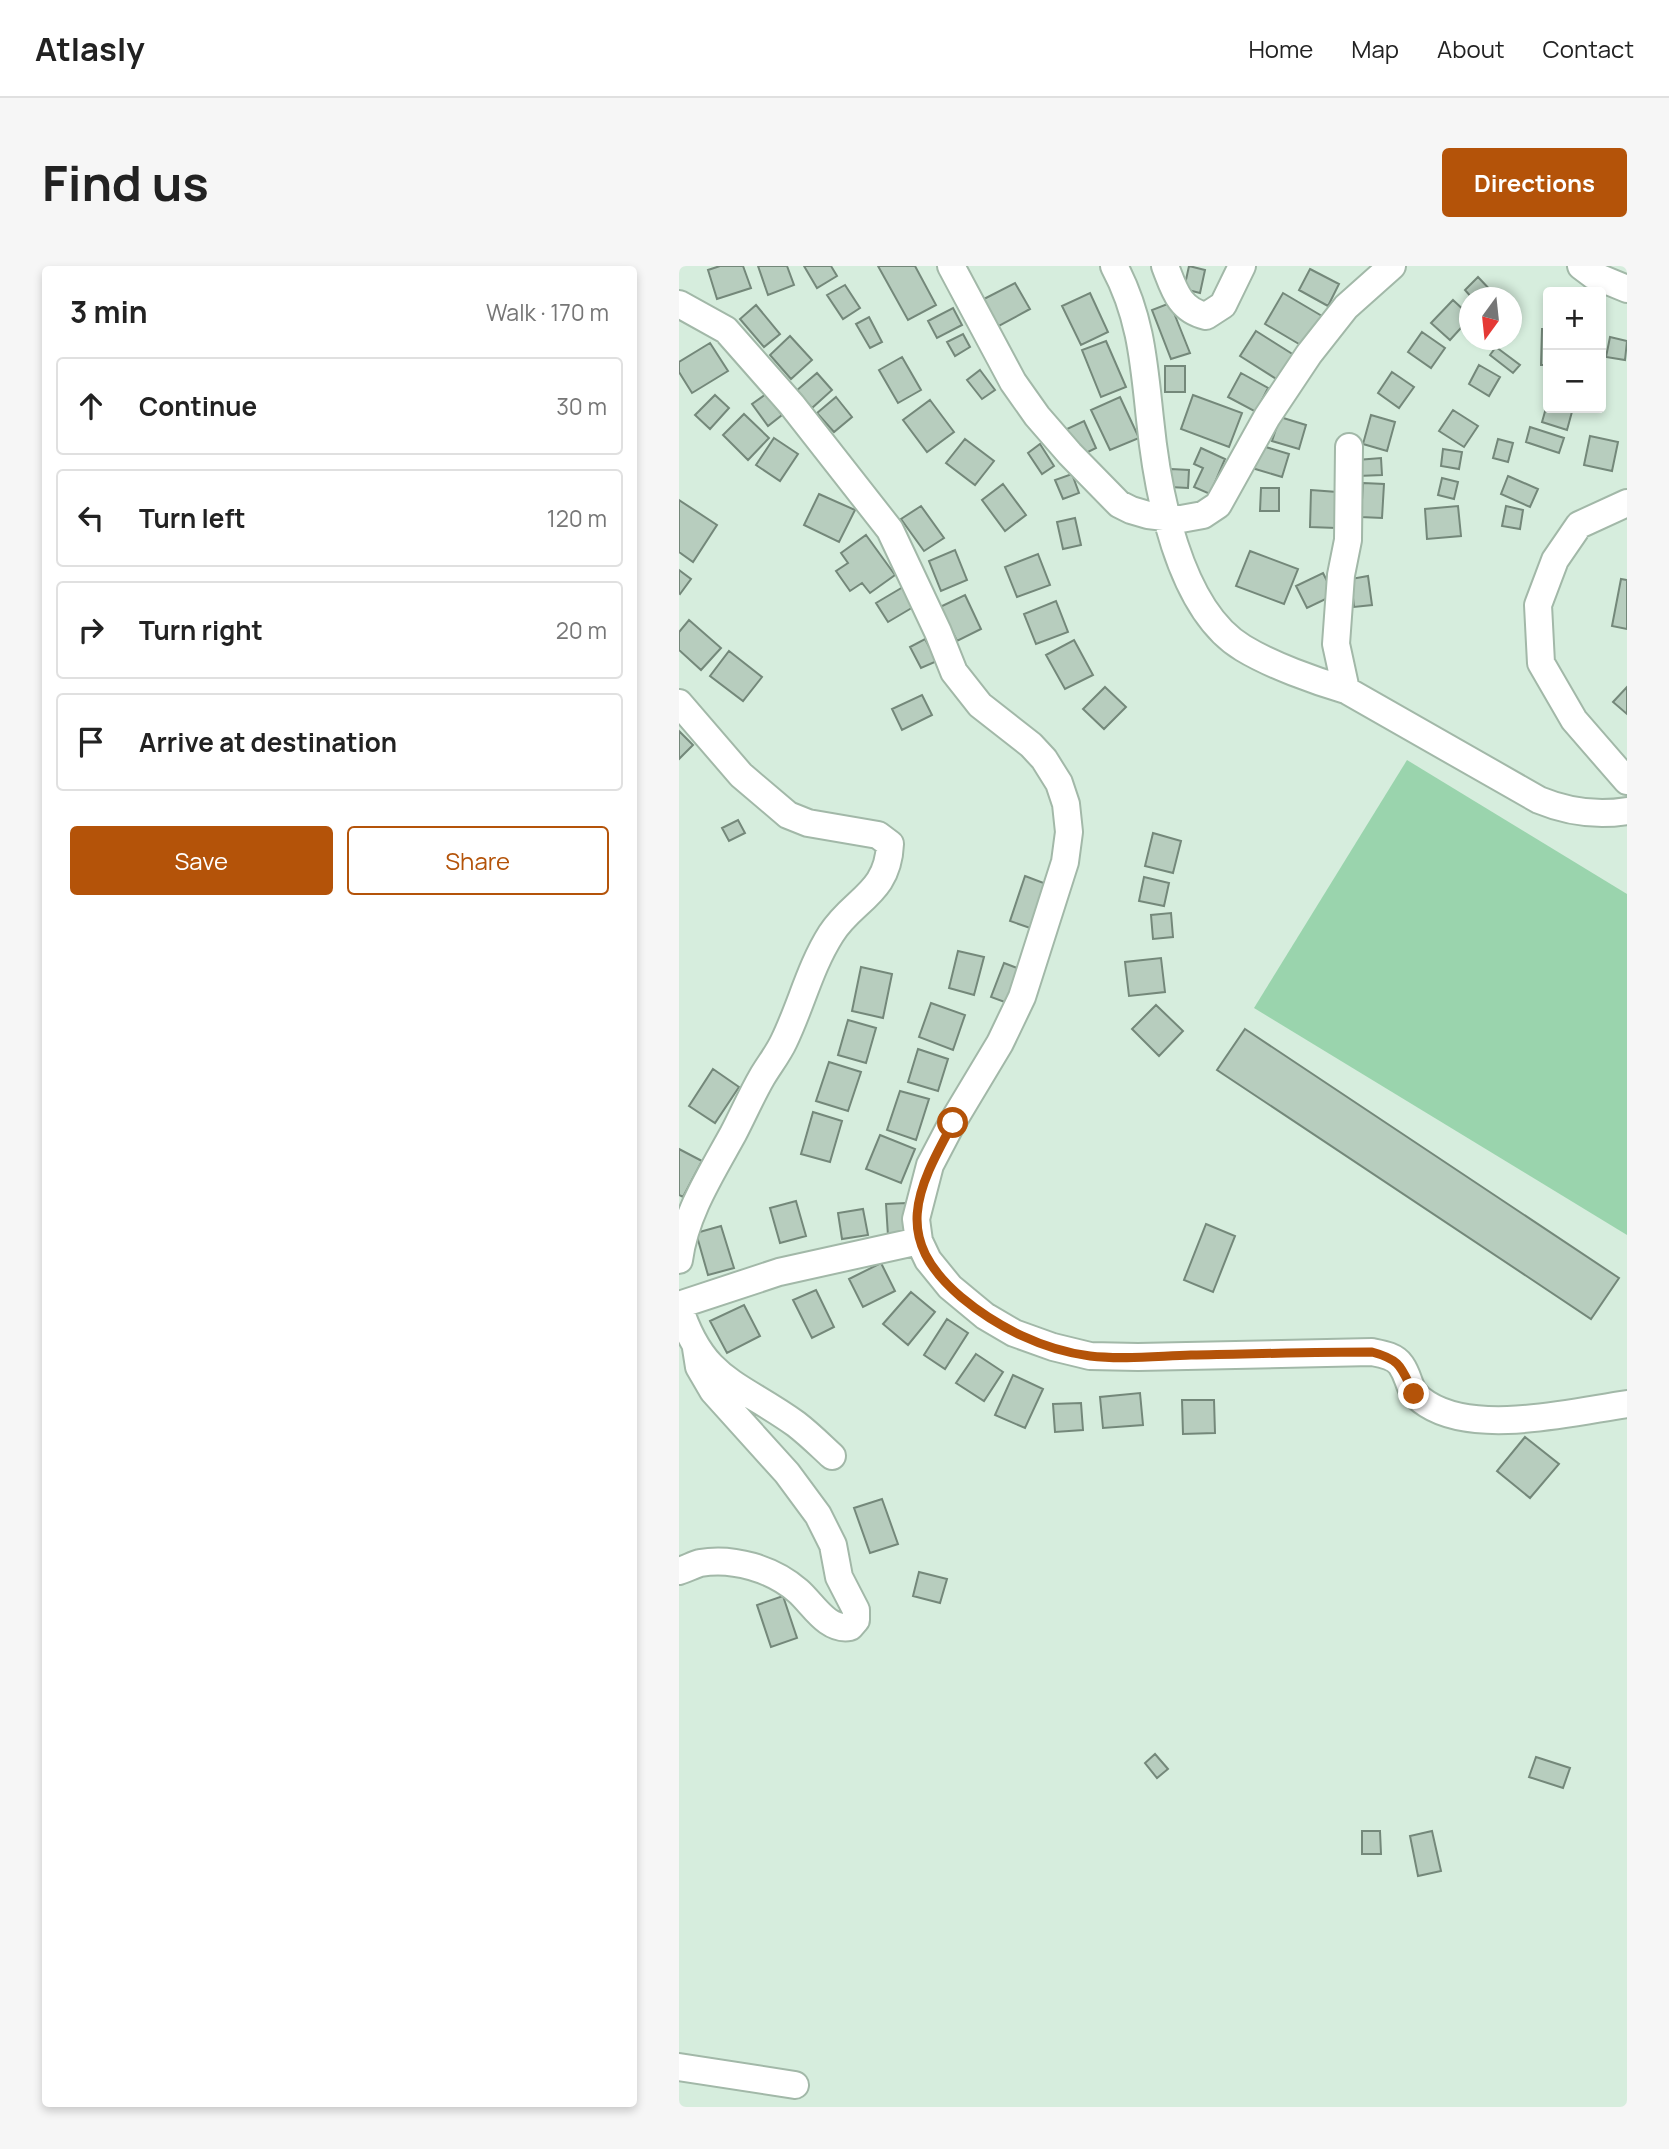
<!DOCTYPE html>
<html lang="en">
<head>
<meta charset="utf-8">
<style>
	:root { --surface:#fff; --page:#f6f6f6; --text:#222; --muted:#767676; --line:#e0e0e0; --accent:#b45309 }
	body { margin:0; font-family:Manrope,sans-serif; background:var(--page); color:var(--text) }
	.controls { position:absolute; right:21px; top:21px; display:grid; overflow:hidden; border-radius:7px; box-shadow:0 4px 10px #0003 }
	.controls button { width:63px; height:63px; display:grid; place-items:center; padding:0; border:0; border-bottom:2px solid var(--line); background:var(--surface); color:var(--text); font:35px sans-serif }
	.compass { position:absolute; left:780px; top:21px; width:63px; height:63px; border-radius:50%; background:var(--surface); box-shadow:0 4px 10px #0003; rotate:195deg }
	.stop { position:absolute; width:21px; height:21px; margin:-16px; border:5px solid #b45309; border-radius:50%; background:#fff }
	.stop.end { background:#b45309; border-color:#fff; box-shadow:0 2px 7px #0008 }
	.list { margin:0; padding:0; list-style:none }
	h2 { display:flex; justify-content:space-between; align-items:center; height:91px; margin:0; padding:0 28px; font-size:30px }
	h2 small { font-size:23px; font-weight:400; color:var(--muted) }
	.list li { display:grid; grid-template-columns:46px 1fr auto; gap:21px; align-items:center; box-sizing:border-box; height:98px; margin:0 14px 14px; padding:0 14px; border:2px solid var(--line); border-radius:7px }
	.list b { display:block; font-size:26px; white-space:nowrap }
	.list em { font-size:23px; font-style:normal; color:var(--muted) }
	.actions { display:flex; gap:14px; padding:21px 28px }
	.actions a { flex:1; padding:16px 0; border:2px solid var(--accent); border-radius:7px; text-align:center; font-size:24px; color:var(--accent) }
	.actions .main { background:var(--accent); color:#fff }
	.icon { flex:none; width:38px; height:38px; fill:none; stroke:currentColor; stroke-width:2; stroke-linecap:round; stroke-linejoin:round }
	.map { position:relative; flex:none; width:948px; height:1841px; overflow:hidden; border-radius:7px }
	header { display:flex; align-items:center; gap:42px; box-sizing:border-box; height:98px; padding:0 35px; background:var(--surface); border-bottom:2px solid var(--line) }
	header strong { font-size:33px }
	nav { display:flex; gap:38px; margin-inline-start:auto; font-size:24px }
	.intro { display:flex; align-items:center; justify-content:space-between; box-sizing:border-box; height:168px; padding:0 42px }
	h1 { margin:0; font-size:49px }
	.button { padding:18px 32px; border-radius:7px; background:var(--accent); color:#fff; font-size:24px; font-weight:700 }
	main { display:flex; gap:42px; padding:0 42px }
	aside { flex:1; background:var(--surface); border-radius:7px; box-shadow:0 4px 10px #0003 }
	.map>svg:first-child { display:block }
	.green { fill:#9ad4ad }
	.building { fill:#b7cdbe; stroke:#74887a; stroke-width:2 }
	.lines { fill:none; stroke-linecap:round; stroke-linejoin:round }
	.street-casing { stroke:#a2b8a8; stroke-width:30 }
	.street { stroke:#fff; stroke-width:26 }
	.route { stroke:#b45309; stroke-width:9 }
</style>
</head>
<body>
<header>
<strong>Atlasly</strong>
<nav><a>Home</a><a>Map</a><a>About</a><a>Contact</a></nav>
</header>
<div class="intro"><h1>Find us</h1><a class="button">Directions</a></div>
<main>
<aside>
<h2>3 min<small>Walk · 170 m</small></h2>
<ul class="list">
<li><svg class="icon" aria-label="ahead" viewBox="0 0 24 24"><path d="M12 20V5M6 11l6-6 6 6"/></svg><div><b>Continue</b></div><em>30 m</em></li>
<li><svg class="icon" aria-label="left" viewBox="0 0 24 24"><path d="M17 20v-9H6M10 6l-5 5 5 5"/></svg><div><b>Turn left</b></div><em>120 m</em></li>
<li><svg class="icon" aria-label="right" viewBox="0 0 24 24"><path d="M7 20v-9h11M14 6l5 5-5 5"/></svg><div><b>Turn right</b></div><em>20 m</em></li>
<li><svg class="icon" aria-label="arrive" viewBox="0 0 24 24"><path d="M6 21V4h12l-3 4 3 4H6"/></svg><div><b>Arrive at destination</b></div></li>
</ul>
<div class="actions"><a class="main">Save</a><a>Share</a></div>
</aside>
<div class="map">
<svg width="948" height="1841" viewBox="0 0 948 1841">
	<rect width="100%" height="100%" fill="#d6eddd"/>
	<!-- green -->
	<path class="green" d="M728,494L948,628V969L575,742Z"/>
	<!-- building -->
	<path class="building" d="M41,0H64L72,22L38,33L29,4Z
		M79,0H108L115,19L89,29Z
		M125,0H152L158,10L138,22Z
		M199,0H236L257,39L229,54Z
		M510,0L526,4L521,27L505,23Z
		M631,3L660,18L649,40L620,24Z
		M799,11L816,29L813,32H793L786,24Z
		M336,17L351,43L318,61L303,34Z
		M166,19L181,42L164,53L148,29Z
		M411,27L429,66L402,79L383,40Z
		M604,27L643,50L625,81L586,58Z
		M774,34L790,49V53L771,74L752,57Z
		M491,37L511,87L492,93L473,44Z
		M77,39L101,68L85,81L61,53Z
		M274,42L283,59L258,72L249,55Z
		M190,51L203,76L191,82L177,58Z
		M863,63H869V99H862Z
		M577,65L615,89L599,114L561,90Z
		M743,66L766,82L752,102L729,86Z
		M284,68L291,81L276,90L268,76Z
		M111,70L133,94L112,113L91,89Z
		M931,71L948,75L946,94L927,91Z
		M427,75L447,121L422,131L403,84Z
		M31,77L49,105L13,127L0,106V96Z
		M817,81L841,99L834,107L811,89Z
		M223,91L242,124L219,137L200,104Z
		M800,99L821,111L810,130L790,118Z
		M486,100H506V126H486Z
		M301,104L316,124L303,133L288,114Z
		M713,106L735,121L720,142L699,127Z
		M138,107L153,124L133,142L117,125Z
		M562,107L589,122L577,146L549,131Z
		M87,128L103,149L89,160L73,138Z
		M36,129L50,142L31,163L16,149Z
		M514,129L563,147L550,181L502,163Z
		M157,131L173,151L155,166L138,147Z
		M441,131L460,172L431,184L412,144Z
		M251,134L275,166L248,186L224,154Z
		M869,135V142H894L888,164L863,156Z
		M774,144L799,160L785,181L760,165Z
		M65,148L90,172L69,194L44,169Z
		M692,149L716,156L708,185L684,178Z
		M601,151L627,159L620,183L593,175Z
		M405,155L417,182L401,190L388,163Z
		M851,161L885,172L880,187L847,176Z
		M911,170L939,176L933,205L905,199Z
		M95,172L119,188L101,215L77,199Z
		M286,173L315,195L296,219L267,197Z
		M819,173L834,177L829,196L814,192Z
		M361,178L375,200L363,208L349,187Z
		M580,179L610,188L603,211L573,202Z
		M522,182L546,193L531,228L515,221L524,202L515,198Z
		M764,183L783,186L780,203L762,200Z
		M702,192L703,209L679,210L678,194Z
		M492,203L510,204L509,222L491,221Z
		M393,208L400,227L384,233L376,214Z
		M829,210L859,223L851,241L822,228Z
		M763,212L779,216L775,233L759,229Z
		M684,217L705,218L703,252L682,251Z
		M324,218L347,249L326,265L303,234Z
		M582,222H600V245H581Z
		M632,224L658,226L657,262L631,261Z
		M140,228L176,244L160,276L125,259Z
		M0,234L38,259L14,296L0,286Z
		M242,240L265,272L245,285L222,253Z
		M779,240L782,270L748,273L746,243Z
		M827,240L844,244L841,263L823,260Z
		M396,252L402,279L384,283L378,256Z
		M187,269L216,309L191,327L183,317L171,325L157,305L169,297L162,287Z
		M276,284L288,314L262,325L250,295Z
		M571,285L619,303L605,338L557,320Z
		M359,288L371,319L338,331L326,301Z
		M0,304L12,313L1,328L0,327Z
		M644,307L655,329L628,342L617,320Z
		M689,310L693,339L675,341L672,313Z
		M942,313L948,314V363L933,360Z
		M224,321L236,340L209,356L197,337Z
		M286,329L302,363L278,375L261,341Z
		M377,335L389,366L357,378L345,348Z
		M10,354L42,382L22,404L0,384V366Z
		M246,373L258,395L242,402L231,381Z
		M395,374L414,409L386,423L367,389Z
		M50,385L83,411L64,435L31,410Z
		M426,421L447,441L425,463L404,443Z
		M948,421V448L934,436Z
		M243,429L253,449L223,464L213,443Z
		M0,465L14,479L0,493Z
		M59,554L66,567L50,575L43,562Z
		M474,567L502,575L494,607L466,600Z
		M346,610L370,619L354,663L331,655Z
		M465,611L490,617L485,640L460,635Z
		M492,647L494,671L474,673L472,649Z
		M279,685L305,691L295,729L270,722Z
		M482,692L486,726L450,730L446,696Z
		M325,697L343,704L331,738L312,731Z
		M182,701L213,708L204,752L173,745Z
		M252,737L286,749L274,784L240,771Z
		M477,739L504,765L480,790L453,763Z
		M169,754L197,762L187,797L159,789Z
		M566,763L940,1012L912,1053L538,804Z
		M239,783L269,793L259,825L229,816Z
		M150,796L182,806L169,845L137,835Z
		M34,803L60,821L36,857L10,840Z
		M221,825L250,833L237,874L208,864Z
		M134,846L163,855L151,896L122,888Z
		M201,869L236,883L222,917L187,903Z
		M0,883L23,895L4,931L0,929Z
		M117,935L127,970L101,977L91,942Z
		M227,937L229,968L209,970L207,938Z
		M184,943L189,969L163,973L159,947Z
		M527,958L556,970L534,1026L505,1014Z
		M42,960L55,1002L29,1009L17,967Z
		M202,997L216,1025L184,1041L170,1013Z
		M137,1024L155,1061L133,1072L114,1034Z
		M232,1026L256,1046L229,1079L204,1058Z
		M65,1039L81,1070L48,1087L31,1055Z
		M268,1053L289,1067L266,1103L245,1089Z
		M297,1088L324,1106L305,1135L277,1117Z
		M334,1109L364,1123L346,1162L316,1149Z
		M461,1127L464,1159L424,1162L421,1131Z
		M503,1134H535L536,1167L504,1168Z
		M402,1137L404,1164L376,1166L374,1138Z
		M846,1171L880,1198L851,1232L818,1205Z
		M203,1233L219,1278L191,1287L175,1242Z
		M240,1306L268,1313L261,1337L234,1330Z
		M104,1330L118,1372L92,1381L78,1339Z
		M476,1488L489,1503L478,1512L466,1497Z
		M857,1491L891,1502L884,1522L850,1511Z
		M683,1565H701L702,1588H683Z
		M753,1565L762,1605L739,1610L731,1570Z"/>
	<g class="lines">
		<!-- street casing -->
		<g class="street-casing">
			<path id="street" d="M272,0L334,116L358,150L391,188L440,238L452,244L469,249L502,253L524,249L539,239L588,151L630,88L667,41L713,0
				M435,0C462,50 465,98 471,153C478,223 499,343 564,382C592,399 636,415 667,424L860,534C889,546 917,550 948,545
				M486,0C495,23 500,44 527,50L544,39L563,0
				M902,0L914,9L948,23
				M0,38L47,64L113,139L211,264L259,366L275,406L301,439L352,479L365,493L380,517L387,538L390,566L386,596L343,731L321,777L273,857L251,899L237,953L240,975L249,994L271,1021L306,1050L335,1067L374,1081L411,1090L459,1091L693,1086C703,1088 716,1090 722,1099C733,1115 727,1125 748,1138C798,1170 893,1146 948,1138
				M948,237L900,259L876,294L859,339L862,397L895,454L948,515
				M667,424L657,378L662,309L669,274L670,181
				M0,437L62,509L109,549L129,557L199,569L211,578C209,628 174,633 152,668C131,701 122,740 105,775C99,788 90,799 83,811C72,830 64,849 54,868C32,908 6,948 0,994
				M0,1039L100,1006L240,975
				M0,1040C23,1115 60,1117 117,1158C130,1168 141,1179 153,1190
				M0,1305C7,1303 14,1299 21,1297C54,1291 94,1303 119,1325C134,1338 148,1365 171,1361L177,1354V1344L160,1311L154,1279L139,1249L108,1207L34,1125L20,1101L17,1082
				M0,1801L116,1819"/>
		</g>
		<!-- street -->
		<use href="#street" class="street"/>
	</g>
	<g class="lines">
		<!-- route -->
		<path class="route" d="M274,857C237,925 213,972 282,1031C318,1061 364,1084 411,1090C444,1094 479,1090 512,1089C573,1088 633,1086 693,1086C723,1094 722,1102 735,1128"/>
	</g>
</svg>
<div class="controls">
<button>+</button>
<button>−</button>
</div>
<svg class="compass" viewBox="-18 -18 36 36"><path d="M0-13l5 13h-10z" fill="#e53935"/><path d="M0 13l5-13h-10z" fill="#767676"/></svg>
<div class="stop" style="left:274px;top:857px"></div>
<div class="stop end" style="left:735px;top:1128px"></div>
</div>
</main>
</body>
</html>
